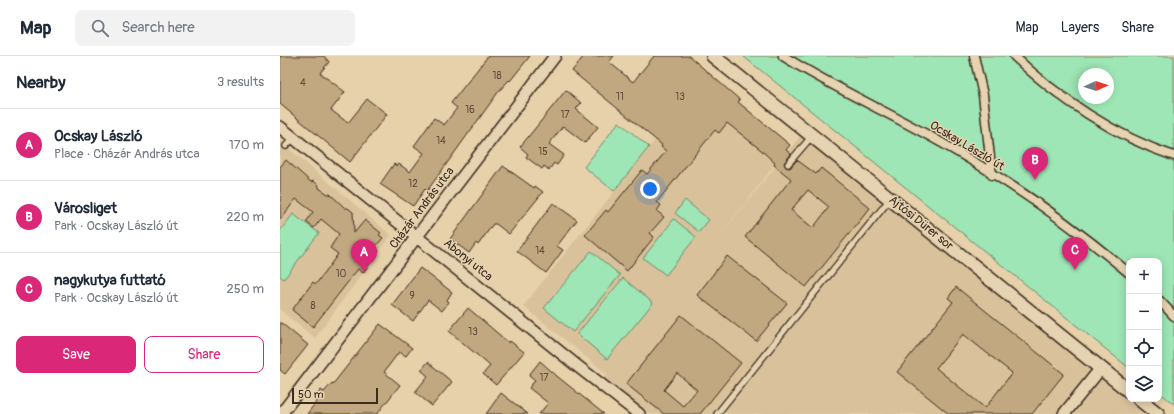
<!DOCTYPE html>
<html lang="en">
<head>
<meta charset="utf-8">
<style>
	:root { --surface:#fff; --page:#f2f2f3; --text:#1f2937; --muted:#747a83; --line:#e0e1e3; --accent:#db2777 }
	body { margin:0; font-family:Pangolin,sans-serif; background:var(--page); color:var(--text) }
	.controls { position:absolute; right:12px; bottom:12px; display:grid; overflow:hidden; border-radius:8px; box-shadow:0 2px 10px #0003 }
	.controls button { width:36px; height:36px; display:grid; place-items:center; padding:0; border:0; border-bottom:1px solid var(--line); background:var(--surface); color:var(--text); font:20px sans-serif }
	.compass { position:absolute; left:798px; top:12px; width:36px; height:36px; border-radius:50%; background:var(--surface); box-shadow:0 2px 10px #0003; rotate:87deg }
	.scale { position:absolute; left:12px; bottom:10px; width:86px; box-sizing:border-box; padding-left:4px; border:2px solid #3b2a1e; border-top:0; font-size:11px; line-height:14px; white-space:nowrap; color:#3b2a1e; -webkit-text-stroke:3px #e6d3b1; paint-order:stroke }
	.you { position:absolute; left:370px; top:133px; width:14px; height:14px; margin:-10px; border:3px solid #fff; border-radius:50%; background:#1a73e8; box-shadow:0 0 0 6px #1a73e833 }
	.badge { display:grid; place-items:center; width:26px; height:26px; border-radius:50%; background:var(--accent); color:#fff; font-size:13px; font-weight:700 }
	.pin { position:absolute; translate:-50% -33px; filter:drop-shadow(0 1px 2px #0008) }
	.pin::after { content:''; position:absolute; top:21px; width:14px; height:12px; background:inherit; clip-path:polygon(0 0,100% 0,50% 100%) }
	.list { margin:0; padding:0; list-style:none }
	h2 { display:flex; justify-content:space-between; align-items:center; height:52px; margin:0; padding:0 16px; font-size:17px }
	h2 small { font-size:13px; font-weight:400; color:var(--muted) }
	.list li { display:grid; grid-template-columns:26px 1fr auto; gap:12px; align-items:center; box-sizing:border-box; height:72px; padding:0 16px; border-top:1px solid var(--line) }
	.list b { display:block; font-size:15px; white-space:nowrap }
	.list p { margin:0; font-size:13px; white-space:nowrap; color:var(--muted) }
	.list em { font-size:13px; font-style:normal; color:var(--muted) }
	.actions { display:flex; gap:8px; padding:12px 16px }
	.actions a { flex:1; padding:9px 0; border:1px solid var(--accent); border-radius:8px; text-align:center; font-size:14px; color:var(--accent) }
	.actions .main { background:var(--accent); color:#fff }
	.icon { flex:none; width:22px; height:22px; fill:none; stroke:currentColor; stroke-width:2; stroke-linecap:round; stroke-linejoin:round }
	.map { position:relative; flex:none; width:894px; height:358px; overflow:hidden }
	header { display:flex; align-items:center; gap:24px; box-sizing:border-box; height:56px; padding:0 20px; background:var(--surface); border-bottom:1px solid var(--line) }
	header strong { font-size:19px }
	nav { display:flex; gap:22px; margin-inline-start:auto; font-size:14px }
	.search { width:280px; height:36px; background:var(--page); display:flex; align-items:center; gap:10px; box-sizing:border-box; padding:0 14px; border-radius:8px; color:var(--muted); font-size:15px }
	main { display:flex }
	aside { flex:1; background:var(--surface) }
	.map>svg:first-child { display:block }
	.built { fill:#d9c29b }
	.green { fill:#9ee6b5; stroke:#6c886a; fill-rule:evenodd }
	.building { fill:#c2a880; stroke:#3b2a1e; fill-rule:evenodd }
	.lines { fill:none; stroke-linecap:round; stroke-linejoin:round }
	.service-casing { stroke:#3b2a1e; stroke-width:8 }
	.pedestrian-casing { stroke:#3b2a1e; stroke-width:11 }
	.minor-casing { stroke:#3b2a1e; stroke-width:14 }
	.tertiary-casing { stroke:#3b2a1e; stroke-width:16 }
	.service { stroke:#e6d3b1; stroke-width:5.5 }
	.pedestrian { stroke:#e6d3b1; stroke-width:8 }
	.minor { stroke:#e6d3b1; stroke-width:11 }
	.tertiary { stroke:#e6d3b1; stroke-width:13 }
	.labels { text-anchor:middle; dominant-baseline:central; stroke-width:3; stroke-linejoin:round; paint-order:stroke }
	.number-label { font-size:10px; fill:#5d4a36 }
	.street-label { font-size:12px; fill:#3b2a1e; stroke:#e6d3b1 }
</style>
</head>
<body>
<header>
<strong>Map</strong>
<div class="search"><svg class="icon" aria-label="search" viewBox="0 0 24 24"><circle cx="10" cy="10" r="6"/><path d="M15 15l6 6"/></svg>Search here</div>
<nav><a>Map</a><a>Layers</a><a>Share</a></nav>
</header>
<main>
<aside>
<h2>Nearby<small>3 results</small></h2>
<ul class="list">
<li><span class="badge">A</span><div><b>Ocskay László</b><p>Place · Cházár András utca</p></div><em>170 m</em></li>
<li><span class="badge">B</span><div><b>Városliget</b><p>Park · Ocskay László út</p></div><em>220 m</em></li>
<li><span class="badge">C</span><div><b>nagykutya futtató</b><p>Park · Ocskay László út</p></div><em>250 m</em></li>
</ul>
<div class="actions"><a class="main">Save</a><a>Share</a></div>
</aside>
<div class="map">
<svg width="894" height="358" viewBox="0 0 894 358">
	<rect width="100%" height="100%" fill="#e7d1ab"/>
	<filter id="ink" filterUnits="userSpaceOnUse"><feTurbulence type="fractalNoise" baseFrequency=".025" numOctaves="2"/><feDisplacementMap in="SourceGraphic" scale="8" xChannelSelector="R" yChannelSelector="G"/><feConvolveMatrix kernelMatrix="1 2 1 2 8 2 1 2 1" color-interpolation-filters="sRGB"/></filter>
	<g filter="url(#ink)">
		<!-- built -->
		<path class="built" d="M460,44L458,46L510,89L438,182L521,79L864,358H368L324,323L327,318L243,250L376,83Z
			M0,85L111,179L35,282L0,254Z"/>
		<!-- green -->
		<path class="green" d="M463,0H894V348L879,336V205H849V312ZM804,18H828V42H804Z
			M339,66L369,91L334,135L304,111Z
			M405,144L429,164L419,176L395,157Z
			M13,158L39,177L4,223L0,220V175Z
			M394,163L416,181L386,219L363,202Z
			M311,195L340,219L293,276L264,252Z
			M343,222L373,247L327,303L297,278Z"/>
		<!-- building -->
		<path class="building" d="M0,0H44L49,6L40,17L65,36L51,54L68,67L87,43L107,58L70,106L0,48Z
			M208,0H250L230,25L229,24L219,35L147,135L145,133L133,150L100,128L114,108L117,110L119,108L130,116L144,97L134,90L154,62L164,69L177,52L171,47Z
			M304,0H334L329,6L353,26L374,0H409L460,44L458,46L510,89L506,94L511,98L504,107L506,111L510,112L517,104L536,118L541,112L590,152L526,231L465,181L511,123L494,109L495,107L481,94L447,67L439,77L435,74L377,146L381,149L377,155L384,161L370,177L374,181L347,215L305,179L326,154L328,156L362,114L367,118L386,95L381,91L382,89L292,15ZM528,134L549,151L533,172L511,154Z
			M286,34L301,47L296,53L318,71L305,87L283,70L269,88L284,99L277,109L274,107L269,114L264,110L262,113L246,101L248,98L240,91Z
			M6,104L31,126L34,125L39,130V132L48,138H50L65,152H68L73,156L74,177L85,164L101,177L99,179L103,182L95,191L99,195L83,217L78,213L33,271L12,254L33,226L36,228L58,198L50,192L59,178L41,163L34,172L26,166L33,156L16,143L0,164V111Z
			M223,110L254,132L255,130L263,136L229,178L216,168H213L198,189L196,187L189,197L170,183Z
			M273,147L297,164L277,190L283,194L266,217L237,195Z
			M447,200L507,247L476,285L417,239Z
			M140,212L172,236L167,244L169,246L162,255L148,244L133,265L112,249Z
			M676,231L784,318L752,358H669L617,316L673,246L668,242ZM683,278L732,317L705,352L656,312Z
			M188,252L229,287L230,285L244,296L216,329L203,318L210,310L169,275Z
			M401,259L461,307L420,358H384L346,328ZM397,317L417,334L403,350L384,334Z
			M0,266L28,289L5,318L0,314Z
			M100,268L132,292L126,300L119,296L104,316L120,329L97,358H27L37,345L35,342L41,334L44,336L52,327L53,328Z
			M260,305L278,321L324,358H259L268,347L249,332L255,324L249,319Z
			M148,306L172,326L152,350L135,336L148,320L141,314Z
			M221,337L248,358H206Z"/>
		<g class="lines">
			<!-- service casing -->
			<g class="service-casing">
				<path id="service" d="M6,90L14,81
					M508,108L532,80
					M437,358L610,143"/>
			</g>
			<!-- pedestrian casing -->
			<g class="pedestrian-casing">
				<path id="pedestrian" d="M503,0C554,32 610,57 662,87C727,124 792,169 849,217
					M694,0L703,39L712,119
					M734,0C778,42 836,81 894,100
					M879,244L894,260"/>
			</g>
			<!-- minor casing -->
			<g class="minor-casing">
				<path id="minor" d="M0,71L296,309L359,358
					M1,358L275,0
					M784,358L821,312"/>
			</g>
			<!-- tertiary casing -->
			<g class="tertiary-casing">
				<path id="tertiary" d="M433,0L849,335
					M859,343L878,358"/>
			</g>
			<!-- service -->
			<use href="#service" class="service"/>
			<!-- pedestrian -->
			<use href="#pedestrian" class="pedestrian"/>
			<!-- minor -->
			<use href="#minor" class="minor"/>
			<!-- tertiary -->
			<use href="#tertiary" class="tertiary"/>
		</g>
	</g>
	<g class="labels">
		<!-- number labels -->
		<g class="number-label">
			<text x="217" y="20">18</text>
			<text x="23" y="27">4</text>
			<text x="340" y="41">11</text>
			<text x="400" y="41">13</text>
			<text x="190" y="54">16</text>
			<text x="285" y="59">17</text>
			<text x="161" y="85">14</text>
			<text x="263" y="96">15</text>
			<text x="133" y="128">12</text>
			<text x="260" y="195">14</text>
			<text x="61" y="218">10</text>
			<text x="132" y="240">9</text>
			<text x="33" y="250">8</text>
			<text x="193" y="276">13</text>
			<text x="264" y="322">17</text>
		</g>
		<!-- street labels -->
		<g class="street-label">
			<text transform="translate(687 90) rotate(31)">Ocskay László út</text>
			<text transform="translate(142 152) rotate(-53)">Cházár András utca</text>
			<text transform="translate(641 167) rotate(39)">Ajtósi Dürer sor</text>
			<text transform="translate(188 204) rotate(39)">Abonyi utca</text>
		</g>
	</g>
</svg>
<div class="controls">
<button>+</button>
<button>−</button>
<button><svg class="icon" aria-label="locate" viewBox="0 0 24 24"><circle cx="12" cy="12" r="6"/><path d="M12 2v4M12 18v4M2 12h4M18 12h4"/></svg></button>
<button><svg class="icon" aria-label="layers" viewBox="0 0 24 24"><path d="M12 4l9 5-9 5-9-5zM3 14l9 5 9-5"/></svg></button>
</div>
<svg class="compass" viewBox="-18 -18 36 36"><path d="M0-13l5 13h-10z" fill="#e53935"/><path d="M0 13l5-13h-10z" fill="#747a83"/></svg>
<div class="scale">50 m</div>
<div class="you"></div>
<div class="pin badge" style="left:84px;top:216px">A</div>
<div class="pin badge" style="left:755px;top:124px">B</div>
<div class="pin badge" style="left:795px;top:214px">C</div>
</div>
</main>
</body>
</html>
